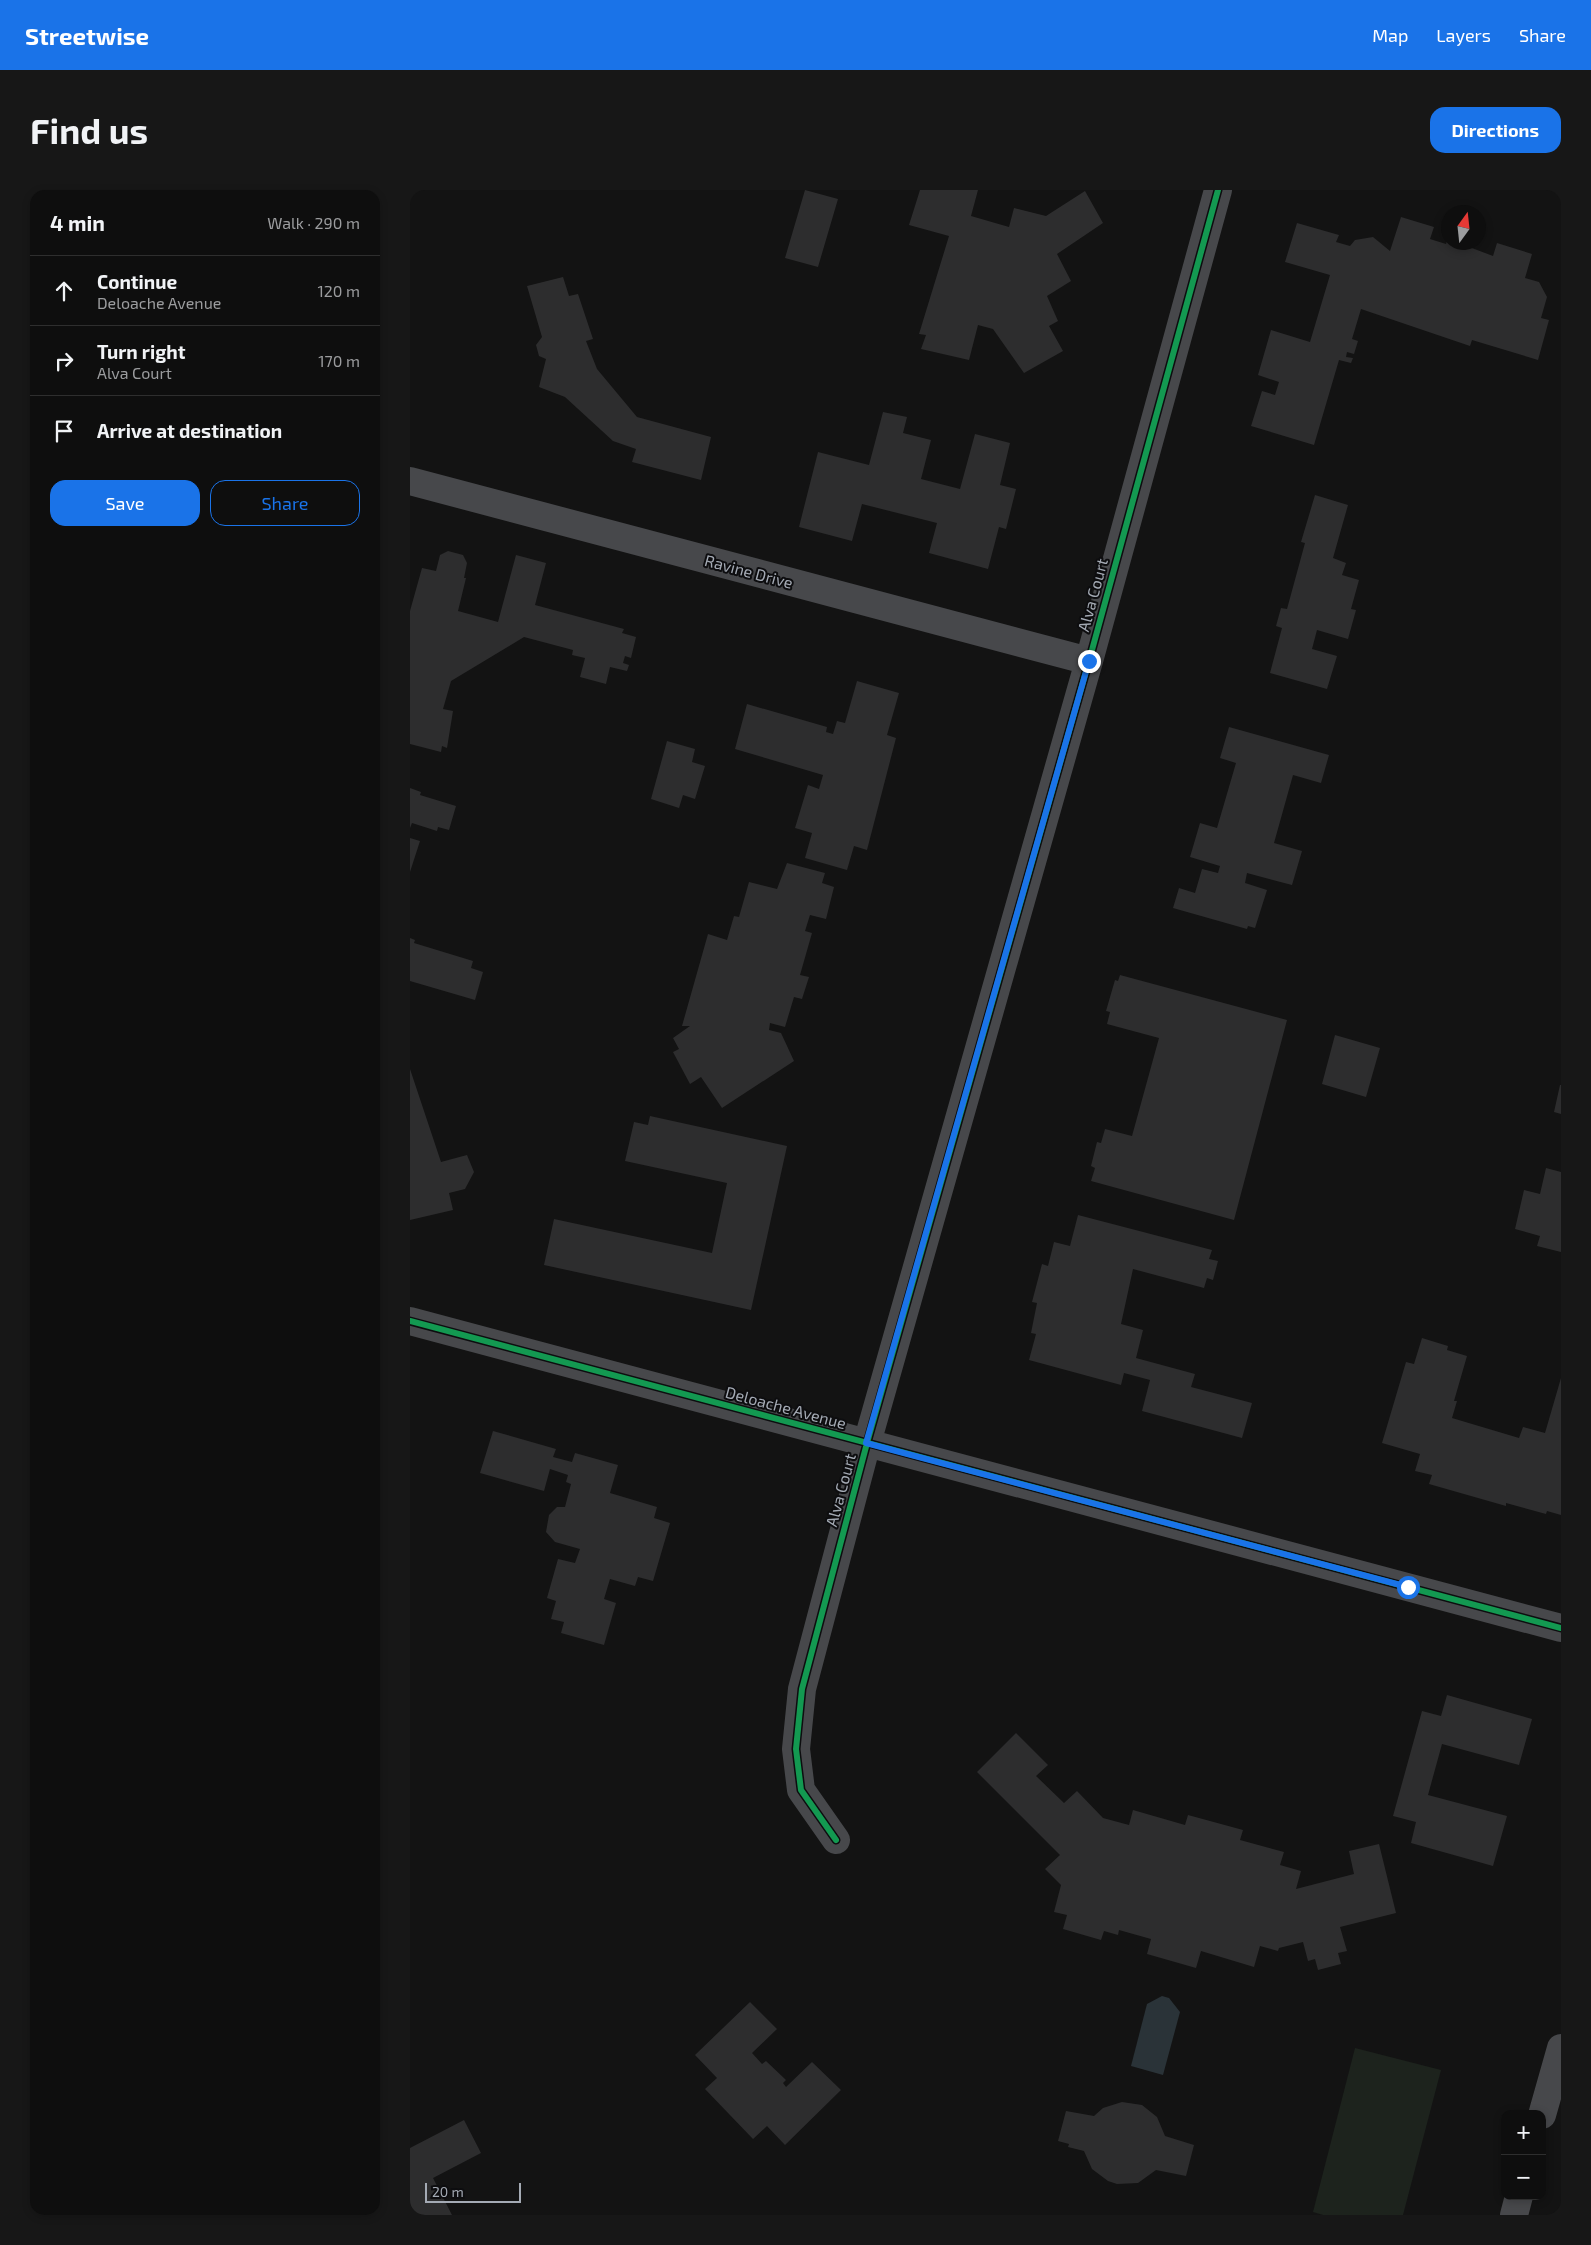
<!DOCTYPE html>
<html lang="en">
<head>
<meta charset="utf-8">
<style>
	:root { --surface:#0e0e0e; --page:#171717; --text:#f1f3f6; --muted:#9b9c9e; --line:#2e2e2e; --accent:#1a73e8 }
	body { margin:0; font-family:"Exo 2",sans-serif; background:var(--page); color:var(--text) }
	.controls { position:absolute; right:15px; bottom:15px; display:grid; overflow:hidden; border-radius:10px; box-shadow:0 2px 8px #0003 }
	.controls button { width:45px; height:45px; display:grid; place-items:center; padding:0; border:0; border-bottom:1px solid var(--line); background:var(--surface); color:var(--text); font:25px sans-serif }
	.compass { position:absolute; left:1031px; top:15px; width:45px; height:45px; border-radius:50%; background:var(--surface); box-shadow:0 2px 8px #0003; rotate:15deg }
	.scale { position:absolute; left:15px; bottom:12px; width:96px; box-sizing:border-box; padding-left:5px; border:2px solid #a4aab4; border-top:0; font-size:14px; line-height:18px; white-space:nowrap; color:#a4aab4; -webkit-text-stroke:4px #0d0d0f; paint-order:stroke }
	.stop { position:absolute; width:15px; height:15px; margin:-11px; border:4px solid #1a73e8; border-radius:50%; background:#fff }
	.stop.end { background:#1a73e8; border-color:#fff; box-shadow:0 1px 5px #0008 }
	.list { margin:0; padding:0; list-style:none }
	h2 { display:flex; justify-content:space-between; align-items:center; height:65px; margin:0; padding:0 20px; font-size:21px }
	h2 small { font-size:16px; font-weight:400; color:var(--muted) }
	.list li { display:grid; grid-template-columns:32px 1fr auto; gap:15px; align-items:center; box-sizing:border-box; height:70px; padding:0 20px; border-top:1px solid var(--line) }
	.list b { display:block; font-size:19px; white-space:nowrap }
	.list p { margin:0; font-size:16px; white-space:nowrap; color:var(--muted) }
	.list em { font-size:16px; font-style:normal; color:var(--muted) }
	.actions { display:flex; gap:10px; padding:15px 20px }
	.actions a { flex:1; padding:11px 0; border:1px solid var(--accent); border-radius:15px; text-align:center; font-size:18px; color:var(--accent) }
	.actions .main { background:var(--accent); color:#fff }
	.icon { flex:none; width:28px; height:28px; fill:none; stroke:currentColor; stroke-width:2; stroke-linecap:round; stroke-linejoin:round }
	.map { position:relative; flex:none; width:1151px; height:2025px; overflow:hidden; border-radius:15px }
	header { display:flex; align-items:center; gap:30px; box-sizing:border-box; height:70px; padding:0 25px; background:var(--accent); color:#fff }
	header strong { font-size:24px }
	nav { display:flex; gap:28px; margin-inline-start:auto; font-size:18px }
	.intro { display:flex; align-items:center; justify-content:space-between; box-sizing:border-box; height:120px; padding:0 30px }
	h1 { margin:0; font-size:35px }
	.button { padding:12px 22px; border-radius:15px; background:var(--accent); color:#fff; font-size:18px; font-weight:700 }
	main { display:flex; gap:30px; padding:0 30px }
	aside { flex:1; background:var(--surface); border-radius:15px; box-shadow:0 2px 8px #0003 }
	.map>svg:first-child { display:block }
	.green { fill:#1d231d }
	.water { fill:#2a3338 }
	.building { fill:#2d2d2e }
	.lines { fill:none; stroke-linecap:round; stroke-linejoin:round }
	.minor { stroke:#47484b; stroke-width:28 }
	.cycleway-casing { stroke:#0d0d0f; stroke-width:9 }
	.cycleway { stroke:#139951; stroke-width:6 }
	.route { stroke:#1a73e8; stroke-width:6 }
	.labels { text-anchor:middle; dominant-baseline:central; stroke-width:4; stroke-linejoin:round; paint-order:stroke }
	.street-label { font-size:16px; fill:#a4aab4; stroke:#0d0d0f }
</style>
</head>
<body>
<header>
<strong>Streetwise</strong>
<nav><a>Map</a><a>Layers</a><a>Share</a></nav>
</header>
<div class="intro"><h1>Find us</h1><a class="button">Directions</a></div>
<main>
<aside>
<h2>4 min<small>Walk · 290 m</small></h2>
<ul class="list">
<li><svg class="icon" aria-label="ahead" viewBox="0 0 24 24"><path d="M12 20V5M6 11l6-6 6 6"/></svg><div><b>Continue</b><p>Deloache Avenue</p></div><em>120 m</em></li>
<li><svg class="icon" aria-label="right" viewBox="0 0 24 24"><path d="M7 20v-9h11M14 6l5 5-5 5"/></svg><div><b>Turn right</b><p>Alva Court</p></div><em>170 m</em></li>
<li><svg class="icon" aria-label="arrive" viewBox="0 0 24 24"><path d="M6 21V4h12l-3 4 3 4H6"/></svg><div><b>Arrive at destination</b></div></li>
</ul>
<div class="actions"><a class="main">Save</a><a>Share</a></div>
</aside>
<div class="map">
<svg width="1151" height="2025" viewBox="0 0 1151 2025">
	<rect width="100%" height="100%" fill="#131313"/>
	<!-- green -->
	<path class="green" d="M945,1858L1031,1880L993,2025H913L903,2022Z"/>
	<!-- water -->
	<path class="water" d="M752,1806L759,1808L770,1822L753,1885L721,1876L737,1814Z"/>
	<!-- building -->
	<path class="building" d="M395,0L428,9L408,77L375,68Z
		M510,0H568L561,26L599,37L604,18L636,26L675,1L693,33L647,64L661,91L637,106L648,131L639,136L653,161L614,183L583,139L568,135L559,170L511,159L516,145L509,144L539,46L499,35Z
		M991,27L1024,37L1020,49L1036,54L1038,47V52H1046L1083,66L1087,53L1122,64L1115,88L1129,92L1137,107L1131,128L1139,130L1128,170L1062,150L1060,156L951,119L942,149L948,151L944,164L937,162L936,167L943,168L941,173L929,170L904,255L841,236L852,201L865,205L869,192L848,185L861,140L900,152L920,85L875,72L887,33L929,45L926,52L940,56L945,50L963,47L980,61Z
		M153,87L159,106L168,104L183,149L176,151L187,179L227,227L301,247L291,290L222,272L226,259L203,251L155,207L129,197L136,169L129,166L126,155L132,147L117,96Z
		M473,222L497,227L493,243L521,250L511,289L550,299L565,244L600,253L590,295L606,299L596,339L589,337L578,379L519,363L527,333L452,314L442,351L389,337L408,262L459,275Z
		M905,305L938,315L923,368L936,373L932,385L949,390L941,419L946,420L938,449L907,440L902,459L927,466L917,499L860,483L872,438L866,436L871,418L877,419L895,353L891,352Z
		M38,361L53,365L57,373L54,388H56L48,421L88,432L106,365L136,373L125,415L214,439L212,443L226,447L221,468L215,466L213,473L219,475L217,481L200,477L196,494L170,487L175,468L162,465L163,460L114,447L41,491L33,519L43,521L37,558L32,556L31,562L0,554V421L12,378L26,381L30,365Z
		M447,491L489,503L477,545L486,548L457,660L444,656L437,680L395,668L402,643L385,638L398,595L409,599L413,585L325,559L337,514L417,537L416,542L423,544L427,531L435,533Z
		M819,537L919,565L911,593L883,585L864,653L892,661L882,695L837,683L835,693L857,700L845,738L838,736L837,739L763,718L769,698L785,703L792,679L808,683L810,676L780,667L790,633L807,638L826,573L810,568Z
		M257,551L285,559L282,572L295,576L285,609L273,605L269,618L241,609Z
		M0,598L11,602L10,605L46,616L39,640L28,637L27,641L2,633L0,638Z
		M0,648L10,651L0,682Z
		M377,673L415,683L412,693L424,697L416,729L400,725L395,741L402,743L390,785L399,787L392,809L384,807L375,837L360,833L359,840L371,843L384,871L312,918L291,887L280,894L263,862L269,859L263,848L280,836H272L298,744L317,750L324,726L329,727L339,692L367,699Z
		M0,748L5,750L4,753L63,771L61,778L73,782L65,810L0,791Z
		M710,785L877,830L824,1030L681,991L685,978L681,976L687,952L691,953L695,939L722,946L749,848L697,834L700,822L696,821L705,790L708,791Z
		M925,845L970,858L956,907L912,894Z
		M0,879L31,972L57,965L64,982L55,999L39,1003L43,1020L0,1030Z
		M1150,895H1151V924L1144,922Z
		M240,926L377,956L341,1120L134,1075L144,1029L302,1063L317,993L215,971L224,932L238,935Z
		M1136,978L1151,982V1062L1127,1056L1130,1046L1105,1039L1114,1000L1130,1004Z
		M668,1025L802,1060L799,1069L808,1071L803,1090L797,1088L794,1098L723,1079L711,1134L733,1140L726,1168L785,1184L781,1197L842,1213L832,1248L732,1221L740,1190L714,1183L711,1195L619,1170L626,1144L621,1143L627,1113L622,1112L632,1074L638,1076L644,1052L660,1056Z
		M1012,1148L1038,1156L1037,1160L1057,1166L1044,1211H1047L1042,1228L1109,1248L1113,1237L1135,1243L1151,1188V1325L1137,1321L1136,1324L1096,1313V1316L1019,1294L1022,1285L1005,1281L1010,1264L972,1253L996,1172L1004,1174Z
		M83,1241L146,1259L143,1267L162,1272L165,1263L208,1275L200,1303L247,1317L244,1328L260,1333L243,1391L228,1387L225,1396L200,1389L194,1409L206,1413L194,1455L151,1443L154,1432L141,1429L146,1411L137,1408L148,1369L165,1373L170,1359L145,1352L136,1342L139,1325L147,1317H155L161,1294L156,1292L158,1285L140,1279L134,1301L70,1283Z
		M1037,1505L1122,1529L1109,1575L1032,1554L1018,1605L1097,1626L1083,1676L1001,1653L1006,1632L983,1626L1012,1521L1031,1526Z
		M606,1543L638,1575L626,1586L654,1613L667,1601L693,1628L719,1635L723,1620L775,1635L778,1625L833,1640L830,1650L874,1662L870,1675L891,1681L886,1699L944,1684L939,1661L969,1654L986,1723L930,1737L937,1761L928,1763L931,1774L908,1780L905,1769L898,1771L893,1752L869,1758L868,1761L850,1756L844,1777L791,1761L786,1778L737,1764L741,1749L709,1740L708,1745L694,1741L691,1750L653,1739L657,1725L644,1722L651,1695L635,1679L650,1665L567,1582Z
		M340,1812L367,1839L342,1863L352,1874L356,1871L376,1890L373,1893L376,1897L402,1872L431,1900L375,1955L357,1936L343,1949L295,1899L307,1888L285,1865Z
		M712,1912L732,1915L747,1927L755,1946L784,1955L776,1986L746,1980L728,1993L707,1994L698,1991L682,1979L674,1961L658,1957L659,1954L648,1951L656,1921L684,1926L693,1918Z
		M54,1930L71,1963L23,1988L42,2025H0V1958Z"/>
	<g class="lines">
		<!-- minor -->
		<path class="minor" d="M0,291L679,471
			M0,1131L1151,1438
			M426,1650L391,1600L386,1559L392,1499L457,1253L679,471L808,0
			M1132,1925L1151,1858
			M1104,2025L1109,2006"/>
		<!-- cycleway casing -->
		<g class="cycleway-casing">
			<path id="cycleway" d="M0,1131L1151,1438
				M426,1650L391,1600L386,1559L392,1499L457,1253L679,471L808,0"/>
		</g>
		<!-- cycleway -->
		<use href="#cycleway" class="cycleway"/>
	</g>
	<g class="lines">
		<!-- route -->
		<path class="route" d="M679,471L456,1253L998,1397"/>
	</g>
	<g class="labels">
		<!-- street labels -->
		<g class="street-label">
			<text transform="translate(339 381) rotate(15)">Ravine Drive</text>
			<text transform="translate(682 405) rotate(-75)">Alva Court</text>
			<text transform="translate(376 1217) rotate(15)">Deloache Avenue</text>
			<text transform="translate(430 1300) rotate(-75)">Alva Court</text>
		</g>
	</g>
</svg>
<div class="controls">
<button>+</button>
<button>−</button>
</div>
<svg class="compass" viewBox="-18 -18 36 36"><path d="M0-13l5 13h-10z" fill="#e53935"/><path d="M0 13l5-13h-10z" fill="#9b9c9e"/></svg>
<div class="scale">20 m</div>
<div class="stop" style="left:998px;top:1397px"></div>
<div class="stop end" style="left:679px;top:471px"></div>
</div>
</main>
</body>
</html>
